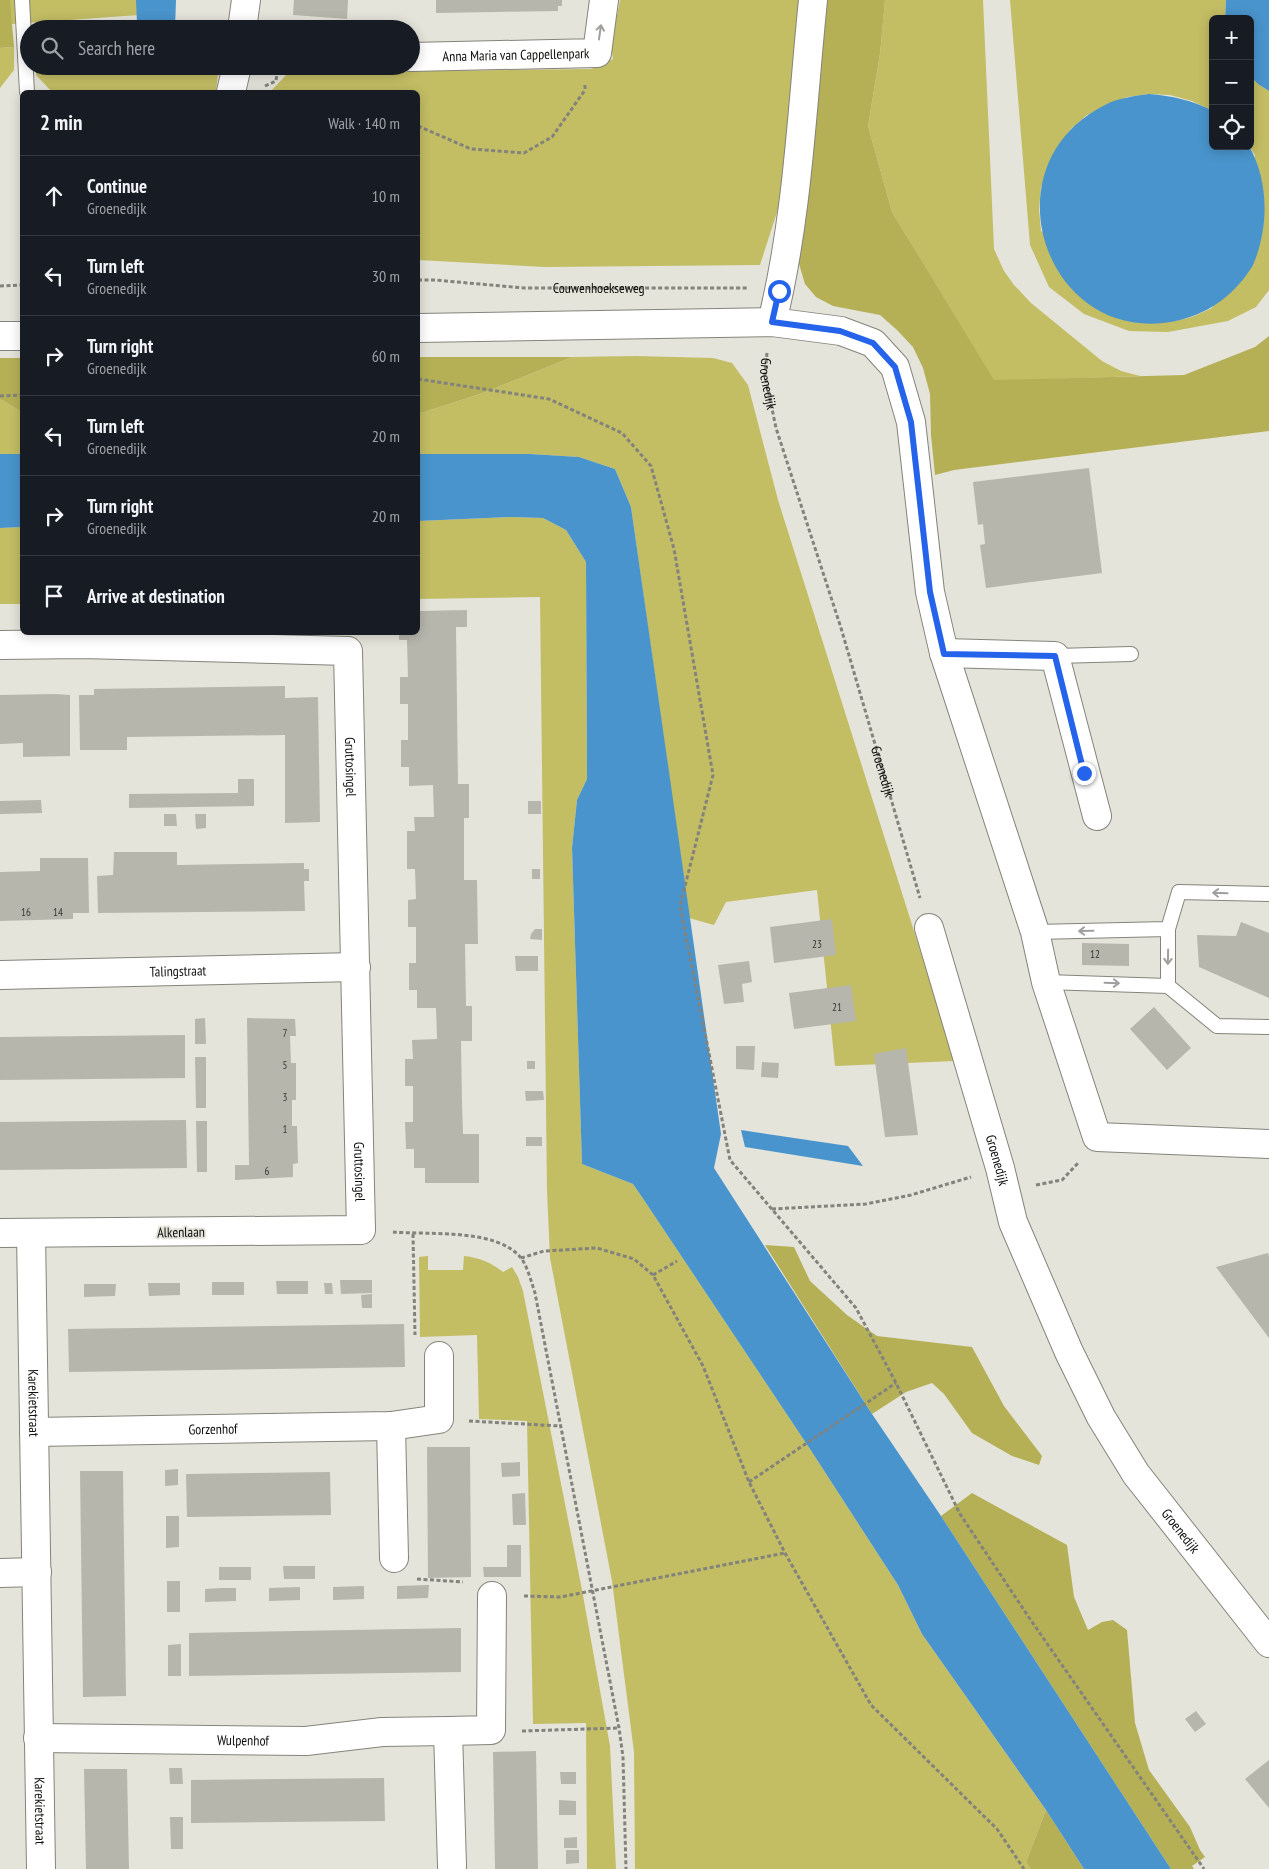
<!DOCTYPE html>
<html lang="en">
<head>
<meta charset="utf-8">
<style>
	:root { --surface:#171b24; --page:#20242c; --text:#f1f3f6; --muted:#9ea1a6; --line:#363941 }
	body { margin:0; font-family:"PT Sans Narrow",sans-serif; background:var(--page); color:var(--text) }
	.controls { position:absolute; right:15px; top:15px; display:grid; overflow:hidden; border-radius:8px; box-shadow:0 2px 12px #0003 }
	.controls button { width:45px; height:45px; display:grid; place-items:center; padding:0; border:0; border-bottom:1px solid var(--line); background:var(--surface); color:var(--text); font:25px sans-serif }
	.stop { position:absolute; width:15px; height:15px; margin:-11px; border:4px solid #2563eb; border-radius:50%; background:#fff }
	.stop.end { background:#2563eb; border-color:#fff; box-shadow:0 1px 5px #0008 }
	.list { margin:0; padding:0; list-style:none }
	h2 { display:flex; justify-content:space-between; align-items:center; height:65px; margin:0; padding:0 20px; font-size:21px }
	h2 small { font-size:16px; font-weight:400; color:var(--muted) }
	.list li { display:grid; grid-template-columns:32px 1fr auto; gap:15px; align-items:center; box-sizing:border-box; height:80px; padding:0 20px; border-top:1px solid var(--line) }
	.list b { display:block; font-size:19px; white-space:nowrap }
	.list p { margin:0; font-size:16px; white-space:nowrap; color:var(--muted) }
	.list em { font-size:16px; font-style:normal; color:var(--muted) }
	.icon { flex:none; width:28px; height:28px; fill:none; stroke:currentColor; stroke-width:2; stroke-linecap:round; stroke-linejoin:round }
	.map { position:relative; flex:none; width:1269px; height:1869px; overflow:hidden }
	.search { position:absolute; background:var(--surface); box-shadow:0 2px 12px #0003; left:20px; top:20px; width:400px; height:55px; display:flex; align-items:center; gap:12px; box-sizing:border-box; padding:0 18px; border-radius:28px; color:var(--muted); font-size:19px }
	.panel { position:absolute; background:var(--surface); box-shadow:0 2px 12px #0003; left:20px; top:90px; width:400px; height:545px; border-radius:8px }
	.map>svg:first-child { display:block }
	.green { fill:#c3bd64 }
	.forest { fill:#b5b056 }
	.water { fill:#4994cc }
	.building { fill:#b7b6ad }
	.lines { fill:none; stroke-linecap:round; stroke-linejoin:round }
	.service-casing { stroke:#84847b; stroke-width:16 }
	.minor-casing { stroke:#84847b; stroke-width:30 }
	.path { stroke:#83837c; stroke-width:3; stroke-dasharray:4 2.5; stroke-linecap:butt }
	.service { stroke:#fff; stroke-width:14 }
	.minor { stroke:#fff; stroke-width:28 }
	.oneway { stroke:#9f9f9d }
	.route { stroke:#2563eb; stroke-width:6 }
	.labels { text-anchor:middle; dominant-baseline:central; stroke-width:4; stroke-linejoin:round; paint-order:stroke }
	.number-label { font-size:11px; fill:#383834 }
	.street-label { font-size:14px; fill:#0e0e0b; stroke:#e4e4db }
</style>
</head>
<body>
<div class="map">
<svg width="1269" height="1869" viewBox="0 0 1269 1869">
	<rect width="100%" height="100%" fill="#e4e4db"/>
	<!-- green -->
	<path class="green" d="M0,0H144L139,15L0,25Z
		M620,0H806L778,209L760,265L545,267L418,260V92H270L288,73L591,69L613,59L611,46Z
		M885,0H983L994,249L1004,271L1014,285L1031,303L1102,361L1121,371L1140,376L994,381L892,212L868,126L880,54Z
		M1010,0H1226L1225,19H1213V111L1192,101L1170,95L1149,94L1127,97L1087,115L1071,129L1058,147L1041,187L1039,209L1041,231L1170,322L1192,317L1212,308L1255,155L1249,146L1250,76L1258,84L1269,91V290L1256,307L1228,321L1168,332L1129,331L1084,314L1049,287L1030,245Z
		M14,47V70L0,88V48Z
		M37,66H53L58,70L151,69L218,74L216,92H52L36,75Z
		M636,356L713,358L732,363L748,385L778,500L955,1061L835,1066L817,890L726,902L714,925L689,918L631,507L615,469L579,457L530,454H418V414L483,393L572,357Z
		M0,399L22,412V454H0Z
		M512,517L543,518L566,530L586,562L587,779L577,800L572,848L582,1164L633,1184L644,1200L810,1449L898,1585L922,1634L1046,1810L1026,1862L1031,1869H635L634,1752L612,1581L550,1258L547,1191L540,597L418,599V521Z
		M22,527V604H0V528Z
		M428,1256V1270H463L464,1256C480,1258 490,1262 503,1272L512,1267L518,1277L523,1291L582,1590L610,1746L616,1869H587L586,1723L533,1724L527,1421L479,1419L477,1335L420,1337L419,1257Z"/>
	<!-- forest -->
	<path class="forest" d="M0,0H10L14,47L0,48Z
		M824,0H885L880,54L868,126L892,212L994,380L1184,375L1255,347L1269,336V431L954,470L935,475L931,435L930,394L923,368L913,347L897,330L880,315L833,306L816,297L805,284L797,257L817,107Z
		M418,357H572L483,393L418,414Z
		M0,358H22V412L0,399Z
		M765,1245L794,1247L810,1281L847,1315L877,1336L972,1347L1004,1406L1042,1456L1039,1465L1012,1456L972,1433L944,1394L932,1383L906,1392L872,1414Z
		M972,1493L1067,1545L1074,1597L1088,1630L1102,1622L1113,1620L1127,1630L1135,1723L1149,1770L1190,1827L1200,1850L1205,1857L1192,1866L1194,1869H1171L941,1516Z
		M1046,1810L1084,1869H1031L1026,1862Z"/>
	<!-- water -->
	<path class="water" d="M136,0H176L175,29H58L137,24Z
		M1226,0H1269V91L1258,84L1250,76V19H1225Z
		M53,66H163L151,69L58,70Z
		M1149,94C1172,96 1192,100 1213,111V146H1249C1269,181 1269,228 1253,265C1237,292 1212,312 1180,320C1048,352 982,166 1105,105C1118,98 1134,96 1149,94Z
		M0,454H22V527L0,528Z
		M418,454H530L579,457L615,469L631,507L721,1134L714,1168L872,1414L941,1516L1171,1869H1084L1046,1810L922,1634L898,1585L810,1449L644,1200L633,1184L582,1164L572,848L577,800L587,779L586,562L566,530L543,518L512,517L418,521Z
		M741,1130L848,1146L863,1166L745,1147Z"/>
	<!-- building -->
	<path class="building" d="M294,0H348L347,19L293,15Z
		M436,0H562V6H558V11L436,13Z
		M1089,468L1102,573L986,588L980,545L985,544L983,524L978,525L973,482Z
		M467,610V627H456L458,784H469V818H464V880H477L478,944H465L466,1006H472V1041H461L462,1103L463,1134H479V1183H425V1168H414V1149H406L405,1122H413V1086H405V1059H413L412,1040L437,1039L436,1008H417V990H409V963H416V927H408V900L416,899L415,869H407V831H415L414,817H434L433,785L409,786V767H401V740H408V704H400V677H408L407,640H399V632H418V611Z
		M285,686V698L318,697L320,822L285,823V735L127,737V750H80L79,695H94V689Z
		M54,694L70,695V756L23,757V743L0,744V695Z
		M238,779H254V806L129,808V794L238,793Z
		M41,800L42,813L0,814V801Z
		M528,801H541V814H528Z
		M164,814H176L177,826H164Z
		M195,814H206V828L196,829Z
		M114,852H177V865L304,863V869H309V881H304L305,911L98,913L97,876L113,875Z
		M40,858H88L89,913H73V919L0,921V872L40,871Z
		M532,869H540V879H532Z
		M832,919L836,955L774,963L770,927Z
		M1241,922L1269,933V998L1199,967L1197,935L1236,936Z
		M535,929H542V940L530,939L531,934Z
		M1082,943L1129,944V966L1082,965Z
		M515,956H538V971H516Z
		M749,961L752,982L742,984L744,1002L724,1004L718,965Z
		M851,985L856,1021L794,1029L789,993Z
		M1154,1007L1191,1048L1167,1070L1130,1029Z
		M205,1018L206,1044H195V1019Z
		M247,1018L295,1019L296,1036H290L291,1063H296V1100H292V1126H297L298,1163L293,1164V1177L235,1180V1165H249Z
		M185,1035V1078L0,1080V1037Z
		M736,1046H755L754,1070L736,1069Z
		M906,1048L918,1135L885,1137L874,1054Z
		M195,1057H206V1108H196Z
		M527,1061H535V1069H527Z
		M762,1062L779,1063L778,1078L761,1077Z
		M525,1091H543L544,1100L526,1101Z
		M186,1120L187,1168L0,1170V1122Z
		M196,1121H207V1172H197Z
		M526,1137H542V1146H526Z
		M1268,1253L1269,1256V1338L1216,1267Z
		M340,1280H372V1293L341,1294Z
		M276,1281H308V1294H277Z
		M212,1282H244V1295H212Z
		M148,1283H180V1295L149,1296Z
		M324,1283H332L333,1294H325Z
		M84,1284H116L115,1296L84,1297Z
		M372,1294V1308H362L361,1295Z
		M404,1324L405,1367L69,1372L68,1329Z
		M427,1447H470L471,1577L428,1578Z
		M520,1462V1476L502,1477L501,1463Z
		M178,1469V1485L165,1486V1470Z
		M80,1471H123L126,1696L83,1697Z
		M330,1472L331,1515L187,1517L186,1474Z
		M525,1493L526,1525H513L512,1494Z
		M166,1516H179V1547L166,1548Z
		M507,1545H521V1577H484L483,1567H507Z
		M283,1566H315V1579H284Z
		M219,1567H251V1580H219Z
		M167,1581H180V1612H167Z
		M429,1585L428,1598L397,1599V1586Z
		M364,1586V1599L333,1600V1587Z
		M300,1587V1600L269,1601V1588Z
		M221,1588H236V1601L205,1602V1589Z
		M461,1628V1672L189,1676V1633Z
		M181,1644V1676H168V1645Z
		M1196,1711L1206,1724L1195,1732L1185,1719Z
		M536,1751L538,1869H495L493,1752Z
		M1269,1760V1808L1245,1779Z
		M169,1768H182L183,1784H170Z
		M84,1769H127L129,1869H86Z
		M560,1772H576V1784H561Z
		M384,1778L385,1821L191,1823V1780Z
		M559,1800L576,1801V1815H559Z
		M170,1817H183V1849H171Z
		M577,1837V1848H564V1838Z
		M566,1850H579V1863L566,1864Z"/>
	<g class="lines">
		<!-- service casing -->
		<g class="service-casing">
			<path id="service" d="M22,0L27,92
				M1055,656L1131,654
				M1035,932L1168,929L1179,892L1269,894
				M1046,982L1168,986L1217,1026L1269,1027
				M1168,986V929"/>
		</g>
		<!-- minor casing -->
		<g class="minor-casing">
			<g id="minor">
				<path d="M242,29L246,0"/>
				<path id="s3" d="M411,57L597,53L604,0"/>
				<path d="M231,92L237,66"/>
				<path d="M772,322C798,217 802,107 813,0"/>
				<path d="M418,328L772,322L841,331L873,343L895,367L911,422L930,592L944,653L1035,932L1046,982L1097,1137L1269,1144"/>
				<path d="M0,336H22"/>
				<path id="s4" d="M0,645L82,644L348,651L361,1230L0,1233"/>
				<path d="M944,653L1055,656L1097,816"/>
				<path id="s5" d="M929,928L1000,1168L1013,1222L1069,1352L1101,1417L1136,1474L1269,1643"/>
				<path id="s6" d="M0,975L356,967"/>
				<path id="s7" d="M31,1233L41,1869"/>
				<path d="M391,1426L394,1558"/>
				<path id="s8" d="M34,1432L391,1426L439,1419V1356"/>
				<path d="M0,1573L37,1572"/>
				<path id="s9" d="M38,1738L306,1741L382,1732L448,1731"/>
				<path d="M452,1866L448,1731L491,1730L492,1596"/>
			</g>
		</g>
		<!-- path -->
		<g class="path">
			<path d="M265,86L276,81L278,66"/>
			<path d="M418,126L471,149L524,153L552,137L585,90V84"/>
			<path id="s1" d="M418,280H435L524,288H747"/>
			<path d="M0,286L22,285"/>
			<path id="s2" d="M767,353L765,375L776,428L841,628L920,898"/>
			<path d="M418,379L549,399L622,433L651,466L674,549L713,775L680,906L730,1160L856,1308L896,1383L960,1514L1030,1619L1204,1869"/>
			<path d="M0,396L22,395"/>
			<path d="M1036,1185L1062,1180L1079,1162"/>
			<path d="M772,1209L866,1204L911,1195L971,1177"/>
			<path d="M393,1232C428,1235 497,1228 521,1258C527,1265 532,1284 535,1293L619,1728L623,1757L626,1869"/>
			<path d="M413,1234L415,1335"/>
			<path d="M521,1258L544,1251L597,1248L634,1259L653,1275L703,1366L749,1482L785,1553L871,1705L997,1829L1024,1869"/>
			<path d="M653,1275L677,1261"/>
			<path d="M469,1421L560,1426"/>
			<path d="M749,1482L896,1383"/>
			<path d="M417,1579L463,1582"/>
			<path d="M524,1596L560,1597L785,1553"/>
			<path d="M522,1731L619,1728"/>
		</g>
		<!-- service -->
		<use href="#service" class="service"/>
		<!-- minor -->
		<use href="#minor" class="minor"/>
	</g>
	<!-- one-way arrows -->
	<defs><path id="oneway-shaft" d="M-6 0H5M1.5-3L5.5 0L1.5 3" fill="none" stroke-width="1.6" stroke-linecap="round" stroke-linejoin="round" transform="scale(1.25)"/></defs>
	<g class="oneway">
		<use href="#oneway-shaft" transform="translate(600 32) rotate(-82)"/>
		<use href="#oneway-shaft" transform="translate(1220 893) rotate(-178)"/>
		<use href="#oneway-shaft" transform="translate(1086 931) rotate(179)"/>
		<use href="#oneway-shaft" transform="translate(1168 957) rotate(91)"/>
		<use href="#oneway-shaft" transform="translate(1112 983) rotate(2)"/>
	</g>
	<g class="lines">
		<!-- route -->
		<path class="route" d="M779,291L772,322L840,331L873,343L895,367L911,422L930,592L944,654L1055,656L1084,773"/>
	</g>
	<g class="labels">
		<!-- number labels -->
		<g class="number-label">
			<text x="26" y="912">16</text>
			<text x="58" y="912">14</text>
			<text x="817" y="944">23</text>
			<text x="1095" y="954">12</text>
			<text x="837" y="1007">21</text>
			<text x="285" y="1033">7</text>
			<text x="285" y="1065">5</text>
			<text x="285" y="1097">3</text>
			<text x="285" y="1129">1</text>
			<text x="267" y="1171">6</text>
		</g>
		<!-- street labels -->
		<g class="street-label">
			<text stroke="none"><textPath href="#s3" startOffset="105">Anna Maria van Cappellenpark</textPath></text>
			<text stroke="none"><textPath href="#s1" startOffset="181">Couwenhoekseweg</textPath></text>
			<text stroke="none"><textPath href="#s2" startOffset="31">Groenedijk</textPath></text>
			<text stroke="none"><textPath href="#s4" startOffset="464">Gruttosingel</textPath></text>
			<text stroke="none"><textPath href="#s2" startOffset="436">Groenedijk</textPath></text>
			<text stroke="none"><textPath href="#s6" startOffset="178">Talingstraat</textPath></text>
			<text stroke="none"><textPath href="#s5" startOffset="242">Groenedijk</textPath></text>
			<text stroke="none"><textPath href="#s4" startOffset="869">Gruttosingel</textPath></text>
			<text transform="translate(181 1232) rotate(-1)">Alkenlaan</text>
			<text stroke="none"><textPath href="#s7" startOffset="170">Karekietstraat</textPath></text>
			<text stroke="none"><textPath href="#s8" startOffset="179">Gorzenhof</textPath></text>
			<text stroke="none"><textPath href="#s5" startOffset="659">Groenedijk</textPath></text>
			<text stroke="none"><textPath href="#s9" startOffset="205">Wulpenhof</textPath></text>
			<text stroke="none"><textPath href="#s7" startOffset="578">Karekietstraat</textPath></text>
		</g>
	</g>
</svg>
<div class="controls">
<button>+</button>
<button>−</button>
<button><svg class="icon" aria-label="locate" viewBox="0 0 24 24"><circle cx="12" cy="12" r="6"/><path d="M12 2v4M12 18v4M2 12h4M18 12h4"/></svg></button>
</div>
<div class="stop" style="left:779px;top:291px"></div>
<div class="stop end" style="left:1084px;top:773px"></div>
<div class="search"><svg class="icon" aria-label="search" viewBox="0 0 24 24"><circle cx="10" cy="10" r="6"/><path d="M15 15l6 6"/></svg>Search here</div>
<section class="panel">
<h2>2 min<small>Walk · 140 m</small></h2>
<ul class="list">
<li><svg class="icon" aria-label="ahead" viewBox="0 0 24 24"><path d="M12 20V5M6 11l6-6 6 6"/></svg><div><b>Continue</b><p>Groenedijk</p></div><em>10 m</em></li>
<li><svg class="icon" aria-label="left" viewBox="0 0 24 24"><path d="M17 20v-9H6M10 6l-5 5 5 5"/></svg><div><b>Turn left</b><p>Groenedijk</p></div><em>30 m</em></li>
<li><svg class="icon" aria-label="right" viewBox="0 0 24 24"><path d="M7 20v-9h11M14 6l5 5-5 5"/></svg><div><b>Turn right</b><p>Groenedijk</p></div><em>60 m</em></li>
<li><svg class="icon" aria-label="left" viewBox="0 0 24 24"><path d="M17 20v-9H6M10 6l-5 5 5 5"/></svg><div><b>Turn left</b><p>Groenedijk</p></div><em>20 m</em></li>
<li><svg class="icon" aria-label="right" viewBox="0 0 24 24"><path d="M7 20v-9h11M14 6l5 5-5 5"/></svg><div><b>Turn right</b><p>Groenedijk</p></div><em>20 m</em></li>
<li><svg class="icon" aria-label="arrive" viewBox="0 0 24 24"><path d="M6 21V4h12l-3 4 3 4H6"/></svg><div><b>Arrive at destination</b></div></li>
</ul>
</section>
</div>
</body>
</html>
